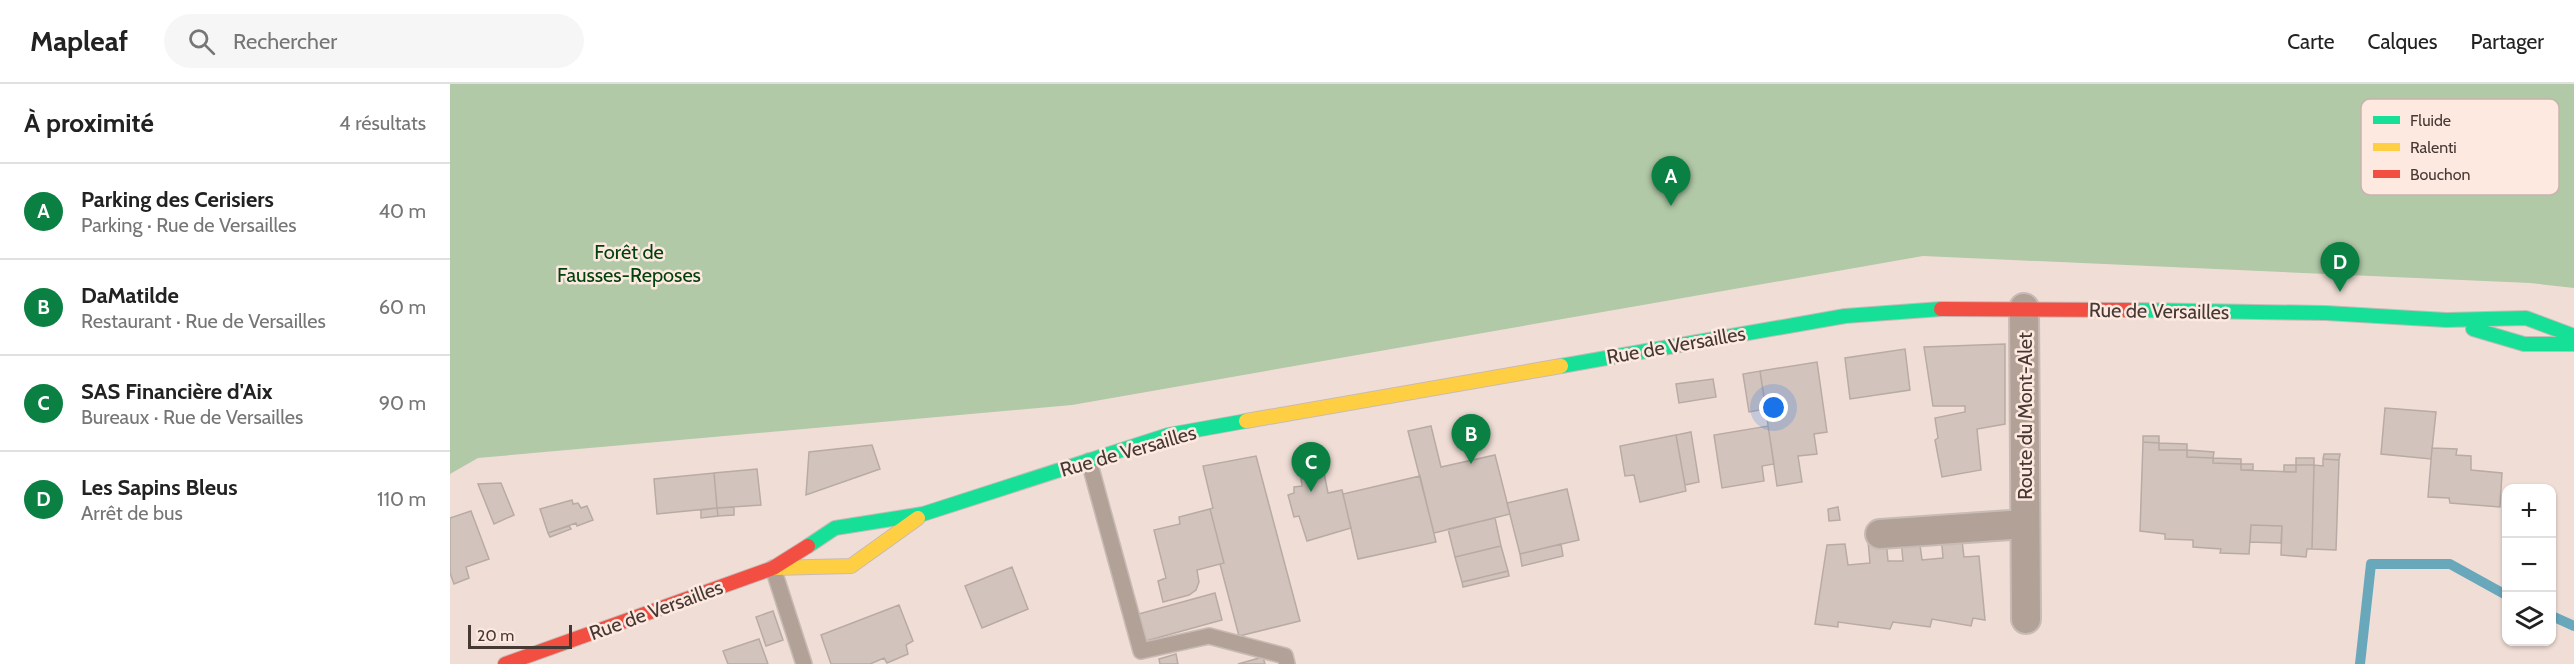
<!DOCTYPE html>
<html lang="fr">
<head>
<meta charset="utf-8">
<style>
	:root { --surface:#fff; --page:#f6f6f6; --text:#222; --muted:#767676; --line:#e0e0e0; --accent:#0b8043 }
	body { margin:0; font-family:Cabin,sans-serif; background:var(--page); color:var(--text) }
	.controls { position:absolute; right:18px; bottom:18px; display:grid; overflow:hidden; border-radius:12px; box-shadow:0 2px 4px #0004 }
	.controls button { width:54px; height:54px; display:grid; place-items:center; padding:0; border:0; border-bottom:2px solid var(--line); background:var(--surface); color:var(--text); font:30px sans-serif }
	.scale { position:absolute; left:18px; bottom:15px; width:104px; box-sizing:border-box; padding-left:6px; border:3px solid #463934; border-top:0; font-size:16px; line-height:21px; white-space:nowrap; color:#463934; -webkit-text-stroke:4px #fee9e1; paint-order:stroke }
	.you { position:absolute; left:1324px; top:324px; width:21px; height:21px; margin:-15px; border:4px solid #fff; border-radius:50%; background:#1a73e8; box-shadow:0 0 0 9px #1a73e833 }
	.badge { display:grid; place-items:center; width:39px; height:39px; border-radius:50%; background:var(--accent); color:#fff; font-size:20px; font-weight:700 }
	.pin { position:absolute; translate:-50% -50px; filter:drop-shadow(0 2px 3px #0008) }
	.pin::after { content:''; position:absolute; top:32px; width:21px; height:18px; background:inherit; clip-path:polygon(0 0,100% 0,50% 100%) }
	.list { margin:0; padding:0; list-style:none }
	h2 { display:flex; justify-content:space-between; align-items:center; height:78px; margin:0; padding:0 24px; font-size:26px }
	h2 small { font-size:20px; font-weight:400; color:var(--muted) }
	.list li { display:grid; grid-template-columns:39px 1fr auto; gap:18px; align-items:center; box-sizing:border-box; height:96px; padding:0 24px; border-top:2px solid var(--line) }
	.list b { display:block; font-size:22px; white-space:nowrap }
	.list p { margin:0; font-size:20px; white-space:nowrap; color:var(--muted) }
	.list em { font-size:20px; font-style:normal; color:var(--muted) }
	.icon { flex:none; width:33px; height:33px; fill:none; stroke:currentColor; stroke-width:2; stroke-linecap:round; stroke-linejoin:round }
	.map { position:relative; flex:none; width:2124px; height:580px; overflow:hidden }
	header { display:flex; align-items:center; gap:36px; box-sizing:border-box; height:84px; padding:0 30px; background:var(--surface); border-bottom:2px solid var(--line) }
	header strong { font-size:28px }
	nav { display:flex; gap:33px; margin-inline-start:auto; font-size:21px }
	.search { width:420px; height:54px; background:var(--page); display:flex; align-items:center; gap:15px; box-sizing:border-box; padding:0 21px; border-radius:33px; color:var(--muted); font-size:22px }
	main { display:flex }
	aside { flex:1; background:var(--surface) }
	.map>svg:first-child { display:block }
	.forest { fill:#b1c9a7 }
	.lines { fill:none; stroke-linecap:round; stroke-linejoin:round }
	.stream { stroke:#69a7bb; stroke-width:10 }
	.building { fill:#d2c4bd; stroke:#b8aaa4; stroke-width:1.5 }
	.lane-casing { stroke:#c8bab5; stroke-width:18 }
	.street-casing { stroke:#c8bab5; stroke-width:32 }
	.fast-casing { stroke:#c8bab5; stroke-width:16 }
	.slow-casing { stroke:#c8bab5; stroke-width:16 }
	.jam-casing { stroke:#c8bab5; stroke-width:16 }
	.lane { stroke:#b2a197; stroke-width:15 }
	.street { stroke:#b2a197; stroke-width:28 }
	.fast { stroke:#16e098; stroke-width:14 }
	.slow { stroke:#ffcf43; stroke-width:14 }
	.jam { stroke:#f24e42; stroke-width:14 }
	.labels { text-anchor:middle; dominant-baseline:central; stroke-width:5; stroke-linejoin:round; paint-order:stroke }
	.park-label { font-size:20px; fill:#00410c; stroke:#fee9e1 }
	.street-label { font-size:20px; fill:#463934; stroke:#fee9e1 }
	.key { fill:#fee9e1; stroke:#c7b4ad; stroke-width:1.5 }
	.key-label { font-size:16px; fill:#463934 }
</style>
</head>
<body>
<header>
<strong>Mapleaf</strong>
<div class="search"><svg class="icon" aria-label="search" viewBox="0 0 24 24"><circle cx="10" cy="10" r="6"/><path d="M15 15l6 6"/></svg>Rechercher</div>
<nav><a>Carte</a><a>Calques</a><a>Partager</a></nav>
</header>
<main>
<aside>
<h2>À proximité<small>4 résultats</small></h2>
<ul class="list">
<li><span class="badge">A</span><div><b>Parking des Cerisiers</b><p>Parking · Rue de Versailles</p></div><em>40 m</em></li>
<li><span class="badge">B</span><div><b>DaMatilde</b><p>Restaurant · Rue de Versailles</p></div><em>60 m</em></li>
<li><span class="badge">C</span><div><b>SAS Financière d'Aix</b><p>Bureaux · Rue de Versailles</p></div><em>90 m</em></li>
<li><span class="badge">D</span><div><b>Les Sapins Bleus</b><p>Arrêt de bus</p></div><em>110 m</em></li>
</ul>
</aside>
<div class="map">
<svg width="2124" height="580" viewBox="0 0 2124 580">
	<rect width="100%" height="100%" fill="#f0ded6"/>
	<!-- forest -->
	<path class="forest" d="M0,0H2124V204L2080,199L1473,172L622,321L28,374L0,390Z"/>
	<g class="lines">
		<!-- stream -->
		<path class="stream" d="M2102,532L2124,542
			M1910,580L1921,480H2000L2056,511"/>
	</g>
	<!-- building -->
	<path class="building" d="M1555,260V340L1527,345L1531,386L1492,393L1485,356L1488,354L1485,334L1515,328V322H1483L1474,263Z
		M1455,265L1460,306L1400,315L1395,274Z
		M1367,278L1377,348L1364,350L1367,370L1348,372L1352,398L1327,402L1310,287Z
		M1310,287L1316,325L1299,328L1293,290Z
		M1263,295L1266,313L1229,319L1226,300Z
		M1935,324L1986,328L1981,375L1931,370Z
		M981,342L991,383L1045,371L1060,430L984,449L958,347Z
		M1318,342L1324,380L1312,382L1314,397L1272,404L1264,351Z
		M1241,348L1249,398L1235,401L1226,351Z
		M1226,351L1236,407L1190,418L1184,391L1175,392L1170,362Z
		M1693,352H1709V359L1693,358Z
		M1693,358L1709,359V366H1737V373L1763,374V379L1791,380V386L1846,388V381H1864L1862,465H1857L1856,473L1831,471L1832,442L1801,441L1799,470L1770,469L1771,465L1743,463V456L1715,455V450L1690,447Z
		M1709,359L1737,360V366H1709Z
		M422,361L430,385L356,411L359,368Z
		M1982,364L2007,365L2006,371L2021,372V386L2052,389L2050,423L2000,419L1999,414L1978,413Z
		M1737,366L1764,368L1763,374L1737,373Z
		M1874,370H1890L1889,376L1873,375Z
		M806,372L850,537L789,552L770,480L774,479L760,425L763,424L753,382Z
		M1763,374L1791,375V380L1763,379Z
		M1846,374H1864V381H1846Z
		M1873,375L1889,376L1886,466L1862,465L1864,381L1873,382Z
		M1791,380H1803V386H1791Z
		M1834,381H1846V388H1834Z
		M307,385L311,421L267,424L264,389Z
		M264,389L267,424L207,430L204,395Z
		M874,389L878,409L892,406L901,444L857,457L849,432L844,433L838,411L844,409V403L852,402L851,395Z
		M970,392L986,458L908,475L893,410Z
		M51,399L64,431L44,440L28,400Z
		M1117,405L1129,456L1070,470L1057,419Z
		M122,416L123,420L128,419L131,424L137,422L143,436L127,442L126,439L98,449L90,425Z
		M284,423V431L268,432L267,424Z
		M1388,423L1390,436L1379,437L1378,425Z
		M267,424L268,432L251,434V426Z
		M760,425L774,479L747,486L749,498L746,506L739,511L713,518L708,497L716,494L704,446L730,440L729,433Z
		M21,427L39,475L16,483L19,494L4,500L0,489V434Z
		M1045,434L1051,462L1005,473L998,445Z
		M1801,441L1832,442L1831,459L1800,458Z
		M119,442L121,445L100,453L98,449Z
		M1511,449L1514,473L1529,472L1535,536L1523,534L1521,542L1482,535L1480,543L1443,538L1440,545L1388,538V543L1365,540L1377,461L1395,460L1398,481L1420,479L1418,457L1436,456L1438,477H1453L1451,455L1469,454L1472,476L1493,474L1491,450Z
		M1111,460L1113,472L1072,482L1070,470Z
		M1051,462L1058,487L1012,498L1005,473Z
		M562,483L578,525L532,544L515,502Z
		M1058,487L1059,492L1013,503L1012,498Z
		M765,509L772,536L692,558L685,531Z
		M449,521L463,557L456,561L458,570L437,579L434,574L420,580H381L371,551Z
		M323,527L333,556L316,562L306,533Z
		M309,555L318,580H278L273,567Z
		M726,570L728,580H710L709,575Z
		M813,573L815,580H788Z"/>
	<g class="lines">
		<!-- lane casing -->
		<g class="lane-casing">
			<path id="lane" d="M639,377L691,567L759,552L835,572L837,580
				M323,484L354,580"/>
		</g>
		<!-- street casing -->
		<g class="street-casing">
			<path id="street" d="M1574,224L1576,535
				M1430,450L1575,440"/>
		</g>
		<!-- fast casing -->
		<g class="fast-casing">
			<path id="fast" d="M1684,226L1876,229L1996,236L2076,234L2124,252
				M2023,245L2074,260H2124
				M1111,282L1395,232L1491,225
				M358,462L385,444L473,430L718,351L796,337"/>
		</g>
		<!-- slow casing -->
		<g class="slow-casing">
			<path id="slow" d="M796,337L1111,282
				M323,484L401,482L468,434"/>
		</g>
		<!-- jam casing -->
		<g class="jam-casing">
			<path id="jam" d="M1491,225L1684,226
				M55,580L323,484L358,462"/>
		</g>
		<!-- lane -->
		<use href="#lane" class="lane"/>
		<!-- street -->
		<use href="#street" class="street"/>
		<!-- fast -->
		<use href="#fast" class="fast"/>
		<!-- slow -->
		<use href="#slow" class="slow"/>
		<!-- jam -->
		<use href="#jam" class="jam"/>
	</g>
	<g class="labels">
		<!-- park labels -->
		<g class="park-label">
			<text x="179" y="168">Forêt de<tspan x="179" dy="23">Fausses-Reposes</tspan></text>
		</g>
		<!-- street labels -->
		<g class="street-label">
			<text transform="translate(1709 227) rotate(1)">Rue de Versailles</text>
			<text transform="translate(1226 261) rotate(-10)">Rue de Versailles</text>
			<text transform="translate(1575 332) rotate(-90)">Route du Mont-Alet</text>
			<text transform="translate(678 367) rotate(-16)">Rue de Versailles</text>
			<text transform="translate(206 526) rotate(-20)">Rue de Versailles</text>
		</g>
	</g>
	<!-- legend -->
	<rect x="1911" y="15" width="198" height="96" rx="9" class="key"/>
	<rect x="1923" y="32" width="27" height="8" fill="#16e098"/>
	<rect x="1923" y="59" width="27" height="8" fill="#ffcf43"/>
	<rect x="1923" y="86" width="27" height="8" fill="#f24e42"/>
	<g class="key-label">
		<text x="1960" y="42">Fluide</text>
		<text x="1960" y="69">Ralenti</text>
		<text x="1960" y="96">Bouchon</text>
	</g>
</svg>
<div class="controls">
<button>+</button>
<button>−</button>
<button><svg class="icon" aria-label="layers" viewBox="0 0 24 24"><path d="M12 4l9 5-9 5-9-5zM3 14l9 5 9-5"/></svg></button>
</div>
<div class="scale">20 m</div>
<div class="you"></div>
<div class="pin badge" style="left:1221px;top:122px">A</div>
<div class="pin badge" style="left:1021px;top:380px">B</div>
<div class="pin badge" style="left:861px;top:408px">C</div>
<div class="pin badge" style="left:1890px;top:208px">D</div>
</div>
</main>
</body>
</html>
